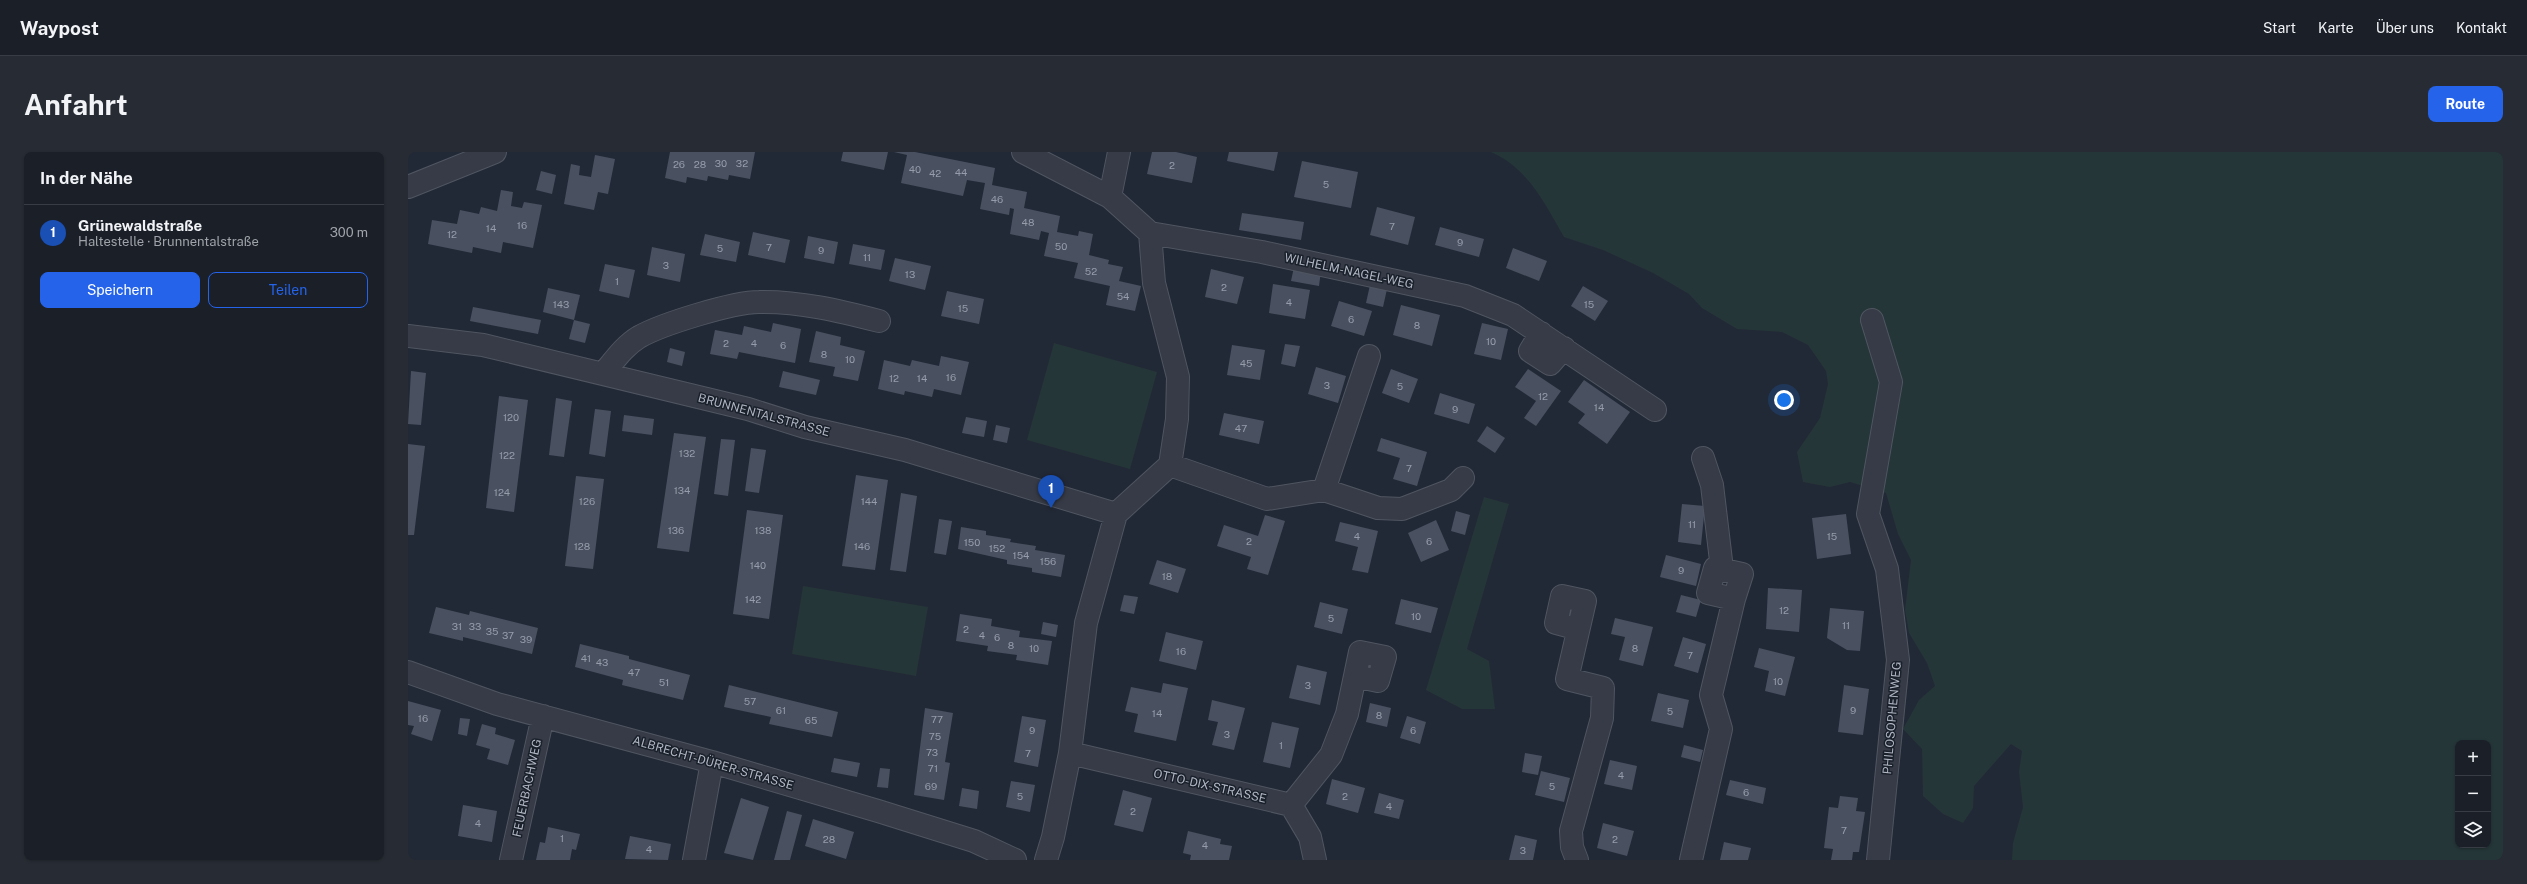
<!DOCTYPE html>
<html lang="de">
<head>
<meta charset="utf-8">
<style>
	:root { --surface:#1a1f28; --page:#272c34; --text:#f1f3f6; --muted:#9fa2a8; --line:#383d45; --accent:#2563eb }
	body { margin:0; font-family:"Public Sans",sans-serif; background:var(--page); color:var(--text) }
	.controls { position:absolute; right:12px; bottom:12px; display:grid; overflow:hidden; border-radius:8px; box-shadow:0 1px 3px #0004 }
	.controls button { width:36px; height:36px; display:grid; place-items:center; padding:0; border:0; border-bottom:1px solid var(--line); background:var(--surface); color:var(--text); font:20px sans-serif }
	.you { position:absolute; left:1376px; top:248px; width:14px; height:14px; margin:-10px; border:3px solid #fff; border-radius:50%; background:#1a73e8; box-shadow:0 0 0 6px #1a73e833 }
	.badge { display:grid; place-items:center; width:26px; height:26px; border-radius:50%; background:var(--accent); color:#fff; font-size:13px; font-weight:700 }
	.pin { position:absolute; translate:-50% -33px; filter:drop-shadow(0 1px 2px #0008) }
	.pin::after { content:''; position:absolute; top:21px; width:14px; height:12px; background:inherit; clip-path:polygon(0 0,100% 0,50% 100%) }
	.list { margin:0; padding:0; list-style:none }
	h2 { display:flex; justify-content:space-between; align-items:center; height:52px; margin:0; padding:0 16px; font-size:17px }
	h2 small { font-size:13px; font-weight:400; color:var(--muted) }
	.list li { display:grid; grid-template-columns:26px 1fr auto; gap:12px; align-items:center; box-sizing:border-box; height:56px; padding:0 16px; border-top:1px solid var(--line) }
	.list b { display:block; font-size:15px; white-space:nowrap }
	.list p { margin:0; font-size:13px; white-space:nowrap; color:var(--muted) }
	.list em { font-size:13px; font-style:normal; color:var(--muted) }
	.actions { display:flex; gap:8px; padding:12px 16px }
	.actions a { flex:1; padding:9px 0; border:1px solid var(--accent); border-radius:8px; text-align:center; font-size:14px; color:var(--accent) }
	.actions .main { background:var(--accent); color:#fff }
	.icon { flex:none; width:22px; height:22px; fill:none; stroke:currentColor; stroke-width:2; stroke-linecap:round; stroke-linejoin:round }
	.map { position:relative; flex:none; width:2095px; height:708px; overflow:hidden; border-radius:8px }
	header { display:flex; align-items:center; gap:24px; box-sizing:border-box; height:56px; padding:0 20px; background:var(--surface); border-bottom:1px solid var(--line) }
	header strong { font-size:19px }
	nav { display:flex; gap:22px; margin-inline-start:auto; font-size:14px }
	.intro { display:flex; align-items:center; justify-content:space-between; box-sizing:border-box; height:96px; padding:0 24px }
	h1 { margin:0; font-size:28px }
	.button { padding:10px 18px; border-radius:8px; background:var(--accent); color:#fff; font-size:14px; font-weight:700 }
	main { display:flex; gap:24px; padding:0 24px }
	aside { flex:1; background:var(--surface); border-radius:8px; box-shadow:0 1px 3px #0004 }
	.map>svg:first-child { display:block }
	.green { fill:#253638; fill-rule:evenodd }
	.building { fill:#495060 }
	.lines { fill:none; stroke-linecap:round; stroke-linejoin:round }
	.minor-casing { stroke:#505661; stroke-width:24 }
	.minor { stroke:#363b47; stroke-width:22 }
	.labels { text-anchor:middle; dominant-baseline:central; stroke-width:3; stroke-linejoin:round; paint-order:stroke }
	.number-label { font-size:10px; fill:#969caa }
	.street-label { font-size:12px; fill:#b0b6c3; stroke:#1b212b }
</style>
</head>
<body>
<header>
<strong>Waypost</strong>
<nav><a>Start</a><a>Karte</a><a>Über uns</a><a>Kontakt</a></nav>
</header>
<div class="intro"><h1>Anfahrt</h1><a class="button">Route</a></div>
<main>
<aside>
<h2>In der Nähe<small></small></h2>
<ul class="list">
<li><span class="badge" style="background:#1a4fb4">1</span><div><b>Grünewaldstraße</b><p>Haltestelle · Brunnentalstraße</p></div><em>300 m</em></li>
</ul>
<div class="actions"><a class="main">Speichern</a><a>Teilen</a></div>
</aside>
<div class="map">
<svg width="2095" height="708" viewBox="0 0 2095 708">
	<rect width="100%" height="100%" fill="#222936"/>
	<!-- green -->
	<path class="green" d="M1083,0H2095V708H1604L1605,691L1615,655L1611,620L1614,599L1603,592L1566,634L1565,656L1555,671L1535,662L1515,644L1514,597L1495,577L1511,548L1527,534L1519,511L1501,481L1497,458L1503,408L1490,382L1478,341L1442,330L1422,335L1395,330L1389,300L1412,266L1420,232L1418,219L1400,193L1374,180L1329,177L1294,156L1281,142L1245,121L1195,98L1156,85C1137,52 1120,16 1083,0ZM2050,591H2080V693H2050Z
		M646,191L749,220L722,317L619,288Z
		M1076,345L1101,352L1059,497L1081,509L1087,557H1054L1018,538Z
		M395,434L520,455L508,524L384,502Z"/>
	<!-- building -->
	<path class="building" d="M262,0H347L342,27L321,23L320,28L300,24L299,29L279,25L278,31L257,26Z
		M435,0H480L476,18L433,9Z
		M486,0H507L587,16L584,33L619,40L616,56L652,64L649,80L670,84L671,79L685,82L681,103L701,108L700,112L715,115L711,129L733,134L727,159L698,153L702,134L666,126L670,111L636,104L641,81L633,79L631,88L602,82L606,57L602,56L601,63L572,57L577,31L559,28L555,44L493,31L499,3Z
		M744,0H768L789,5L784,31L739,22Z
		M821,0H870L866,19L819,9Z
		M187,3L207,7L200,42L190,40L186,58L156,52L163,12L172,14L171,23L183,25Z
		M894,9L950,20L943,56L886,45Z
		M133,19L148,23L144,42L128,38Z
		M93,38L105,40L103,54L114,56L116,50L134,53L125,96L95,90L93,101L65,95L64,101L20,92L24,68L49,72L52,58L71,62L73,55L89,59Z
		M969,55L1007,65L1000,93L962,83Z
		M834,61L896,70L893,88L831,78Z
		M1032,75L1076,87L1071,105L1027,93Z
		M345,80L382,88L377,111L340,103Z
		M297,82L332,90L328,110L292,103Z
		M400,84L430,90L426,112L396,106Z
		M445,92L477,98L473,118L441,112Z
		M244,95L277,102L272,130L239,123Z
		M1105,96L1139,109L1131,129L1098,116Z
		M487,106L523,114L517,138L481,129Z
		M197,112L227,118L221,146L191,139Z
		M886,115L913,119L911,134L883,129Z
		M803,117L836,125L829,152L797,145Z
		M865,132L902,138L897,167L861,161Z
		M962,133L979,137L975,155L958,151Z
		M1175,134L1200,149L1187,169L1163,154Z
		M140,136L172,143L166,168L135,160Z
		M539,139L576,147L571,172L533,164Z
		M931,149L964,159L956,184L923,174Z
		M993,153L1032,163L1024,194L985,183Z
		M65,155L133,168L130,182L62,169Z
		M166,168L182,172L177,191L161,187Z
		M365,171L393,177L387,211L331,200L329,207L302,202L307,178L334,183L336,174L363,180Z
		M1074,171L1100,177L1093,208L1066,202Z
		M408,179L433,185L432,193L457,199L450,229L425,224L427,215L401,210Z
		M877,192L892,194L887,215L873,212Z
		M824,193L857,198L852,228L819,223Z
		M262,196L277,200L274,214L259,210Z
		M533,204L561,210L553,243L526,237L524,245L497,239L496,243L470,237L476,208L502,214L504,208L531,214Z
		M908,215L938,224L930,251L900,242Z
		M983,217L1010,227L1001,251L974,241Z
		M1120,217L1153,239L1128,274L1116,266L1128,249L1107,235Z
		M3,219L18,221L13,273L0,272Z
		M375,219L412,228L408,243L371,235Z
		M1176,228L1222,260L1199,292L1170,271L1177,262L1160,250Z
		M1032,241L1067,252L1061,272L1026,262Z
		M91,244L120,248L106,360L78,356Z
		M148,246L164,249L156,305L141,303Z
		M187,257L203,259L197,305L181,302Z
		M816,261L856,269L851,292L811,283Z
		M216,263L246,267L244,283L214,279Z
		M558,265L579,269L576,285L554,281Z
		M588,273L602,276L599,291L585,288Z
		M1079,274L1097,286L1087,301L1069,289Z
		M266,281L298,285L281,400L249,396Z
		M973,286L1019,300L1009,334L985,327L992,306L969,299Z
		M313,287L327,288L320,344L306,342Z
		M0,292L17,294L6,383H0Z
		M343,296L358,298L351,341L337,339Z
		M448,323L480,328L467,418L434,414Z
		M168,324L196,327L185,417L157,414Z
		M493,341L509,344L498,420L482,418Z
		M1274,352L1297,354L1293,393L1270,390Z
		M339,358L375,363L361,467L325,462Z
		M1048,359L1062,363L1057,383L1043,379Z
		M1438,362L1443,402L1409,407L1404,366Z
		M857,363L877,369L860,423L839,417L843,405L809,394L816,373L850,384Z
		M531,367L544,369L538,403L526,401Z
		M1028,368L1041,398L1013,410L1000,381Z
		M932,370L970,379L960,421L944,418L950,395L927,389Z
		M553,375L578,379V383L603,387L602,390L628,394L627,398L657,403L653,425L624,420V416L599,412V408L550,397Z
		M1258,403L1293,412L1288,434L1252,425Z
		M749,408L778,417L770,441L741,432Z
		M1360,436L1394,438L1391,480L1358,477Z
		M716,443L730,445L726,462L712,459Z
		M1273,443L1293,448L1288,465L1268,460Z
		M993,447L1030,456L1023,481L987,472Z
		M912,450L940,457L934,482L906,475Z
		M28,455L61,463L62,459L130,476L124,502L55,485V489L21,481Z
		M1422,456L1456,459L1452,499L1439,498L1419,486Z
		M552,462L584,467L583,474L612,479L611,485L644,489L640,513L608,508L609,503L579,499L580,494L548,489Z
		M1207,466L1245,475L1235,514L1211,508L1217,485L1203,482Z
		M635,470L650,473L648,485L633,482Z
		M758,480L795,489L788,518L751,509Z
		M1275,485L1298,492L1290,521L1266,514Z
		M172,492L221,504V507L282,523L275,548L214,533L215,528L167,515Z
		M1351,496L1387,505L1377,544L1357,539L1361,519L1346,515Z
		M889,513L919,520L912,553L881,546Z
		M755,531L780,536L768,589L726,580L730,562L717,559L723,535L753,541Z
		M321,533L430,560L424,585L361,572L363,565L316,555Z
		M1436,533L1461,537L1455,583L1430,580Z
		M1250,541L1281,548L1275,576L1243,569Z
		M804,548L837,556L826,598L804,593L810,570L800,568Z
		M0,549L33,558L24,589L3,582L6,574L0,573Z
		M962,551L983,556L979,575L958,570Z
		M517,556L545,561L537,610L542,611L536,648L506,643Z
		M614,564L638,568L630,615L606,610Z
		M999,564L1018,570L1012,592L992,586Z
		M52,566L62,567L59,584L50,582Z
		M864,570L891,576L882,616L855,610Z
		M74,572L88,576L87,582L107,588L100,613L79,607L82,597L68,593Z
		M1276,593L1295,598L1292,610L1273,605Z
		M1117,601L1134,604L1130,623L1114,620Z
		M426,606L452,611L449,625L423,620Z
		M1202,608L1229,614L1224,638L1196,632Z
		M472,616L482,617L480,636L469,635Z
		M1133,619L1162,626L1156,650L1127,643Z
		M924,627L957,636L950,661L918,652Z
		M1322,628L1358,636L1355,652L1318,643Z
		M603,629L627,633L622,660L598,655Z
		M554,636L571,639L569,657L551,654Z
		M715,638L744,646L735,680L706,673Z
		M971,641L996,648L991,667L966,661Z
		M1432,644L1450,646L1448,659L1457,660L1451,700H1445L1444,708H1423L1425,697L1416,696L1421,655L1430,656Z
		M333,646L361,655L345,708L316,701Z
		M55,653L89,659L84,690L50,684Z
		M379,659L394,663L382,708H366Z
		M405,667L446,680L438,707L397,694Z
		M1195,671L1226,679L1219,704L1189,696Z
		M140,675L172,682L168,698L164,697L162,708H128L132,690L137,691Z
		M780,679L813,687L812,692L824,694L821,708H782L783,703L775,701Z
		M1107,683L1129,688L1125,708H1101Z
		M222,684L263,692L260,708L217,707Z
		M1316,690L1343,696L1340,708H1312Z"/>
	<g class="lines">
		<!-- minor casing -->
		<g class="minor-casing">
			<path id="minor" d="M615,0L702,45L742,81L746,131L770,225L769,267L762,313
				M0,35L87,0
				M702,45L711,0
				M742,81L854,100L1057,144L1105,163L1247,258
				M1464,168L1483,230L1460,362L1479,417L1490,508L1470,708
				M1133,181L1122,199L1142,212L1156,196
				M0,184L75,193L340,257L397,275L497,298L708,362
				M195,222C206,209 216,194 231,185C254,172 325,150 351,150C391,149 432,159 471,169
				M1295,306L1304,333L1314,417
				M762,313L859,347L916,338L970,356L994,357L1043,338L1055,326
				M916,338L961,204
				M0,520L89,552L304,610L470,659L566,689L607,708
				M662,601L883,653L902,685L907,708
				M883,653L923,603L939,562L947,524L970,529L977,505L952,500L947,524
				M103,708L135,564
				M286,708L304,610
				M638,708L645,685L662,601L678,471L708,362L762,313
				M1169,708L1164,695L1163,679L1194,566L1195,536L1159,527L1177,449L1154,444L1148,471L1170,477
				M1283,708L1313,577L1303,543L1326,447L1334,422L1307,416L1300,441L1326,447"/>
		</g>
		<!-- minor -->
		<use href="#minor" class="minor"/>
	</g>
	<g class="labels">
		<!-- number labels -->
		<g class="number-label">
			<text x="313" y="11">30</text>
			<text x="334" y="11">32</text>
			<text x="271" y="12">26</text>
			<text x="292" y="12">28</text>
			<text x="764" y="13">2</text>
			<text x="507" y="17">40</text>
			<text x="553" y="20">44</text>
			<text x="527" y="21">42</text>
			<text x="918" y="32">5</text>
			<text x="589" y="47">46</text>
			<text x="620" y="70">48</text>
			<text x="114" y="73">16</text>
			<text x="984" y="74">7</text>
			<text x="83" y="76">14</text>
			<text x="44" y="82">12</text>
			<text x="1052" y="90">9</text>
			<text x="653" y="94">50</text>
			<text x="361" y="95">7</text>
			<text x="312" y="96">5</text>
			<text x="413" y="98">9</text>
			<text x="459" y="105">11</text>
			<text x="258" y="113">3</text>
			<text x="683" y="119">52</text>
			<text x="502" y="122">13</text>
			<text x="209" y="129">1</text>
			<text x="816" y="135">2</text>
			<text x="715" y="144">54</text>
			<text x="881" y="150">4</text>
			<text x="153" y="152">143</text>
			<text x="1181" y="152">15</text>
			<text x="555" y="156">15</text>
			<text x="943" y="167">6</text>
			<text x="1009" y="173">8</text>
			<text x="1083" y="189">10</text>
			<text x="318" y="191">2</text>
			<text x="346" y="191">4</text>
			<text x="375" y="193">6</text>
			<text x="416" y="202">8</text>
			<text x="442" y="207">10</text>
			<text x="838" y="211">45</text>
			<text x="543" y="225">16</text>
			<text x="486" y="226">12</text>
			<text x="514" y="226">14</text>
			<text x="919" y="233">3</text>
			<text x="992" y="234">5</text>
			<text x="1135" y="244">12</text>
			<text x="1191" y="255">14</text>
			<text x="1047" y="257">9</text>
			<text x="103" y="265">120</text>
			<text x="833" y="276">47</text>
			<text x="279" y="301">132</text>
			<text x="99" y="303">122</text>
			<text x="1001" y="316">7</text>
			<text x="274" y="338">134</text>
			<text x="94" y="340">124</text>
			<text x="179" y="349">126</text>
			<text x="461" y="349">144</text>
			<text x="1284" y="372">11</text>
			<text x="268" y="378">136</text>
			<text x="355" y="378">138</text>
			<text x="949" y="384">4</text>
			<text x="1424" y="384">15</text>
			<text x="841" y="389">2</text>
			<text x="1021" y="389">6</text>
			<text x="564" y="390">150</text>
			<text x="174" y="394">128</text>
			<text x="454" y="394">146</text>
			<text x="589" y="396">152</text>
			<text x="613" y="403">154</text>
			<text x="640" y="409">156</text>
			<text x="350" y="413">140</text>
			<text x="1273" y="418">9</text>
			<text x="759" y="424">18</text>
			<text x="345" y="447">142</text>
			<text x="1376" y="458">12</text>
			<text x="1008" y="464">10</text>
			<text x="923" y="466">5</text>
			<text x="1438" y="473">11</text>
			<text x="49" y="474">31</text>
			<text x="67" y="474">33</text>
			<text x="558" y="477">2</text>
			<text x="84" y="479">35</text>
			<text x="100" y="483">37</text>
			<text x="574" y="483">4</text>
			<text x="589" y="485">6</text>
			<text x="118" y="487">39</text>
			<text x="603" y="493">8</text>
			<text x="626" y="496">10</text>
			<text x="1227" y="496">8</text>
			<text x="773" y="499">16</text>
			<text x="1282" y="503">7</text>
			<text x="178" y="506">41</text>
			<text x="194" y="510">43</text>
			<text x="226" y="520">47</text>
			<text x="1370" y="529">10</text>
			<text x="256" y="530">51</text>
			<text x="900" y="533">3</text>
			<text x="342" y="549">57</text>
			<text x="373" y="558">61</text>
			<text x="1445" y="558">9</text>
			<text x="1262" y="559">5</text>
			<text x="749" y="561">14</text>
			<text x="971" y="563">8</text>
			<text x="15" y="566">16</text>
			<text x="529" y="567">77</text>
			<text x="403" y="568">65</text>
			<text x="624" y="578">9</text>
			<text x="1005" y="578">6</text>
			<text x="819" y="582">3</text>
			<text x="527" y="584">75</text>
			<text x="873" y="593">1</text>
			<text x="524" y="600">73</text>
			<text x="620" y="601">7</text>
			<text x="525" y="616">71</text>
			<text x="1213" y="623">4</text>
			<text x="523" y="634">69</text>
			<text x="1144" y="634">5</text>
			<text x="1338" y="640">6</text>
			<text x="612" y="644">5</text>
			<text x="937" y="644">2</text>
			<text x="981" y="654">4</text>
			<text x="725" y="659">2</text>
			<text x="70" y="671">4</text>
			<text x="1436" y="678">7</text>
			<text x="154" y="686">1</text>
			<text x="421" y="687">28</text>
			<text x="1207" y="687">2</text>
			<text x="797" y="693">4</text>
			<text x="241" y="697">4</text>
			<text x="1115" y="698">3</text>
		</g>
		<!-- street labels -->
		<g class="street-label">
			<text transform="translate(941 119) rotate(12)">WILHELM-NAGEL-WEG</text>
			<text transform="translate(356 263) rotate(15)">BRUNNENTALSTRASSE</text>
			<text transform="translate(1484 566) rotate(-85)">PHILOSOPHENWEG</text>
			<text transform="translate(305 611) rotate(16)">ALBRECHT-DÜRER-STRASSE</text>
			<text transform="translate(802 634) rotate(13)">OTTO-DIX-STRASSE</text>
			<text transform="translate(119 636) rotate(-78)">FEUERBACHWEG</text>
		</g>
	</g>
</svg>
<div class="controls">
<button>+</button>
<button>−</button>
<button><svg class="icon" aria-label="layers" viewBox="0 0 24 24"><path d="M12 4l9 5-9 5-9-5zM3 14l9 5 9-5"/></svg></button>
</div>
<div class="you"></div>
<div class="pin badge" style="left:643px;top:356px;background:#1a4fb4">1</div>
</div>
</main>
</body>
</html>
